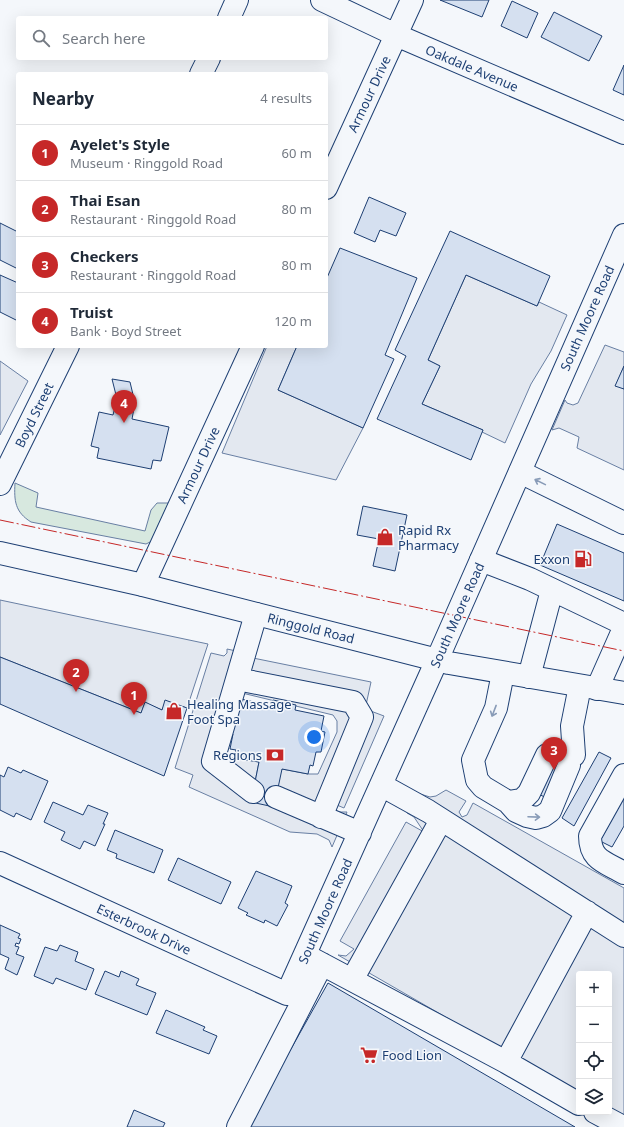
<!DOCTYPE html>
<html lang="en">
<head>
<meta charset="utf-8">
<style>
	:root { --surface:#fff; --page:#f2f2f3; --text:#1f2937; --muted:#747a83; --line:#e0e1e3; --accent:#c62828 }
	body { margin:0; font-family:"Noto Sans",sans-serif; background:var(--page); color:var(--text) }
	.controls { position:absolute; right:12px; bottom:12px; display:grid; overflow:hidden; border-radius:4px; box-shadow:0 4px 16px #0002 }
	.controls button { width:36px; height:36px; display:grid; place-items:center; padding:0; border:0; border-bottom:1px solid var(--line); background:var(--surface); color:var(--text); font:20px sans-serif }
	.you { position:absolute; left:314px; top:737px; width:14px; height:14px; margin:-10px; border:3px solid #fff; border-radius:50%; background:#1a73e8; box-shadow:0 0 0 6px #1a73e833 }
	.badge { display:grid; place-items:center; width:26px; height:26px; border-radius:50%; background:var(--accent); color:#fff; font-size:13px; font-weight:700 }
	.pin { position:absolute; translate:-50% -33px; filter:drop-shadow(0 1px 2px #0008) }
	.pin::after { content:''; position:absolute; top:21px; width:14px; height:12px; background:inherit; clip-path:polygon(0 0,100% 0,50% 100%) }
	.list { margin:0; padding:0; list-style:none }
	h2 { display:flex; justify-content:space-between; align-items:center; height:52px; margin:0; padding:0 16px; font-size:17px }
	h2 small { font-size:13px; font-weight:400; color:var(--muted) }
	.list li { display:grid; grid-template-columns:26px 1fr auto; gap:12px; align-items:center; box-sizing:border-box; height:56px; padding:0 16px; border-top:1px solid var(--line) }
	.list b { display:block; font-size:15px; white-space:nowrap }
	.list p { margin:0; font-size:13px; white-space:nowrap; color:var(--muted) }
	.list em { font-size:13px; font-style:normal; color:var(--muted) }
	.icon { flex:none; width:22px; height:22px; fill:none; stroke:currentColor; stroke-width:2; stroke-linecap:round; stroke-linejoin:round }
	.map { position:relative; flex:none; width:624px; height:1127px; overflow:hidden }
	.search { position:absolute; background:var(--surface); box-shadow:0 4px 16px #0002; left:16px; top:16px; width:312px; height:44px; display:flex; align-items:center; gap:10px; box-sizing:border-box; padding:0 14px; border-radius:4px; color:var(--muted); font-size:15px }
	.panel { position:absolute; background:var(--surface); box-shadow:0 4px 16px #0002; left:16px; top:72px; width:312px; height:276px; border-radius:4px }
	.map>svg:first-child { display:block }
	.green { fill:#d7e8df; stroke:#687fa3 }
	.parking { fill:#e3e8f0; stroke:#687fa3; fill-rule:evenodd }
	.building { fill:#d5e0f0; stroke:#1d3f73 }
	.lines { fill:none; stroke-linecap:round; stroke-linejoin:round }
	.minor-casing { stroke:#1d3f73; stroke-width:24 }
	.major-casing { stroke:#1d3f73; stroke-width:24 }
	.minor { stroke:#f4f7fb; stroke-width:22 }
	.major { stroke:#f4f7fb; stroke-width:22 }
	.power { stroke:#c62828; stroke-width:1; stroke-dasharray:14 3 2 3; stroke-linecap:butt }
	.oneway { stroke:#889bb7 }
	.labels { text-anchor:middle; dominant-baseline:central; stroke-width:3; stroke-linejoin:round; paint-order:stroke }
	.street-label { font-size:13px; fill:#1d3f73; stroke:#f4f7fb }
	.poi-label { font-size:13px; fill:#1d3f73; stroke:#f4f7fb; text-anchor:start }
</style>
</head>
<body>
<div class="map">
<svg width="624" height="1127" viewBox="0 0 624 1127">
	<rect width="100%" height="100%" fill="#f4f7fb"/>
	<!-- green -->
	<path class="green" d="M15,483L38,493L36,507L145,531L151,510L157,503H175L154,540L146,544L31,522C15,512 14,501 15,483Z"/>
	<!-- parking -->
	<path class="parking" d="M466,275L537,306L539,302L567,315L551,351L531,384L505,443L482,432L483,430L422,404L440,366L428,360Z
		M605,345L624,352V366L616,385L624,389V470L577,448L579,437L559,428L552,430L565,400L567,403L573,405L578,403Z
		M267,346H297L278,390L363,428L336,480L222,453Z
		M0,361L28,381L0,435Z
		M0,600L208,644L187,708L166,701L162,710L145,703L141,713L0,657Z
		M227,649L250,654L253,658L371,682L366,705L368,710L384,716L344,808L332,803L329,807L339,812H347L332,847L329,840L317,834L290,832L189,787L193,775L175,768L211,653L224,656L227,653ZM242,693L333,715L337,721V732L318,774H308L282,769L251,802L259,762L227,757L222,754Z
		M446,790L466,801L459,812L462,817L467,815L473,803L624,888V1119L609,1111V974H579V1094L338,955L346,956L354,949L340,941L406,822L424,832L414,817L407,813L417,793L430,797L436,796Z"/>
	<!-- building -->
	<path class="building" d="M440,0H489L482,17Z
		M512,1L538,13L527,38L501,26Z
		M554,12L602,36L589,61L541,37Z
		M624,65V95L613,90Z
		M369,197L406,213L396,236L380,230L375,242L354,233Z
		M0,223L18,232V269L0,260Z
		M450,231L550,276L537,306L466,275L428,360L440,366L422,404L483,430L471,460L377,419L406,356L395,350Z
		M340,248L417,278L385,355L394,359L363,428L278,390L297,346H326V280Z
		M0,275L18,283V321L0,312Z
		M624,366V389L615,386Z
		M112,379L130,382L135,403L132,419L169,427L161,461L153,460L151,469L97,458L99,448L91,446L99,412L113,415L117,399Z
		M363,506L407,515L395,571L373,566L379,539L357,535Z
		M557,524L624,553V601L540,565Z
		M0,657L141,713L145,702L162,710L165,700L187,708L164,776L0,704Z
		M241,699L271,706L273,700L296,705L295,710L324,716L321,731L325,732L321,752H316L313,766L310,765L308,774L282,769L274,807L251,802L259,762L234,758L236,750L230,749L233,734L229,733Z
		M559,742L571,747L549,799L536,793Z
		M599,752L611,758L574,826L562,818Z
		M8,767L21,773L23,770L48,781L31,820L16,813L14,817L0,810V775L4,777Z
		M624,797V826L612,847L600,841Z
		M53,802L83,815L88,805L108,813L103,824H105L95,846L84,841L80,849L61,840L65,832L44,822Z
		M115,830L163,850L154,873L116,858L117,854L107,850Z
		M178,858L231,882L221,904L168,880Z
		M256,871L292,886L285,903L288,905L277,926L265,920L264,923L246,915L248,913L238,908Z
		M0,925L20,934L18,938L21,939L19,944L16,943L15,946L19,947L16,954L24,957L17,975L5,969L9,958L0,954Z
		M60,945L78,952L75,961L94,969L86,990L56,978L53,984L34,976L45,947L57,951Z
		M105,971L119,977L121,971L139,979L136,985L156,993L147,1015L95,994Z
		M328,983L575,1127H247Z
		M166,1010L205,1027L203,1030L217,1036L209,1054L156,1033Z
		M134,1110L165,1123L163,1127H127Z"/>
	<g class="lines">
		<!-- minor casing -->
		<g class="minor-casing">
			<path id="minor" d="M322,0L396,35L624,133
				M229,18L237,0
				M201,74L209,58
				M326,188L412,0
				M520,472L624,523
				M0,484L68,346
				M481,560L530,579L624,624
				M143,585L253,346
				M503,673L496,708L473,760L477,780L483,787L508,802L516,811L527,816L536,818L543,816L550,811L569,765
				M529,677L552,590
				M237,679L353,702L362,717L321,817
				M597,689L624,628
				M574,755L572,726L580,686
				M624,775L590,836C590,860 605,862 624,873
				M381,785L428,811L624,936
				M253,792L213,761L256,614
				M276,797L360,833
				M508,802L522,800L529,793L547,755
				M0,863L287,994L437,660
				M305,955L506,1062L579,1104
				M352,980L441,820
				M506,1062L587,912
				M595,1112L623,1127
				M238,1127L322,964"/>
		</g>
		<!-- major casing -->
		<g class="major-casing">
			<path id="major" d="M0,553L143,585L449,663L624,693
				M437,660L624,235"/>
		</g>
		<!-- minor -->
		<use href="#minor" class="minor"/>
		<!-- major -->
		<use href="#major" class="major"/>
		<!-- power -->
		<path class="power" d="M0,520L624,651"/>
	</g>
	<!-- one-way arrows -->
	<defs><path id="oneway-shaft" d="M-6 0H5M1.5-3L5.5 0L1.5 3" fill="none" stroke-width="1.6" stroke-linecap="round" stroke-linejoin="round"/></defs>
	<g class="oneway">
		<use href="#oneway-shaft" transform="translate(540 482) rotate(-154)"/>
		<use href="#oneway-shaft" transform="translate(494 711) rotate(111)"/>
		<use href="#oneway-shaft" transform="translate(534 817) rotate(2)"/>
	</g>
	<!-- icons -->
	<defs>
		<g id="shop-bare" transform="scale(1.38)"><path d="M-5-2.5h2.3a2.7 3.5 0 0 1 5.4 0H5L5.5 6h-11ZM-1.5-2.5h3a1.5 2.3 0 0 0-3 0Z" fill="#c62828" stroke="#f4f7fb" stroke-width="2.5" paint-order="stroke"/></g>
		<g id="fuel-bare" transform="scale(1.38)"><path d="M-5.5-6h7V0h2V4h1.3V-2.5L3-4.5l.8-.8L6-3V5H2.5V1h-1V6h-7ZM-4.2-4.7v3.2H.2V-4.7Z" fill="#c62828" stroke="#f4f7fb" stroke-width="2.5" paint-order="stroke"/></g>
		<g id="bank-bare" transform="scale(1.38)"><path d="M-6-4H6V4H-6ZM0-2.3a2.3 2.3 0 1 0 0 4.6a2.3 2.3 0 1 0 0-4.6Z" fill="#c62828" stroke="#f4f7fb" stroke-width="2.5" paint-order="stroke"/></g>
		<g id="supermarket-bare" transform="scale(1.38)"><path d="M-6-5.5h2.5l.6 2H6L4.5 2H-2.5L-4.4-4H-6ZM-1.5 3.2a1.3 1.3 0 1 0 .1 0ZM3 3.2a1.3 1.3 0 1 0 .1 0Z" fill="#c62828" stroke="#f4f7fb" stroke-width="2.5" paint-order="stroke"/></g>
	</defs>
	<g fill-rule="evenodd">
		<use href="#shop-bare" x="385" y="537"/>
		<use href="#fuel-bare" x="583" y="559"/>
		<use href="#shop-bare" x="174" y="711"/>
		<use href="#bank-bare" x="275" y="755"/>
		<use href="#supermarket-bare" x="369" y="1055"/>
	</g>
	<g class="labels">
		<!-- street labels -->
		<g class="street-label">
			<text transform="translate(472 68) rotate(23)">Oakdale Avenue</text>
			<text transform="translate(369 94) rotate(-65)">Armour Drive</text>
			<text transform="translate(587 318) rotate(-66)">South Moore Road</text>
			<text transform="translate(34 415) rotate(-64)">Boyd Street</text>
			<text transform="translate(198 465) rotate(-65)">Armour Drive</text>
			<text transform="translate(457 615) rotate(-66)">South Moore Road</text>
			<text transform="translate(311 628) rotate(14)">Ringgold Road</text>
			<text transform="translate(325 911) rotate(-66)">South Moore Road</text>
			<text transform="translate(144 929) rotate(25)">Esterbrook Drive</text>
		</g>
		<!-- poi labels -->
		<g class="poi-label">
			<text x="398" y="530">Rapid Rx<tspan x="398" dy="15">Pharmacy</tspan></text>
			<text x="570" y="559" text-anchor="end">Exxon</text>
			<text x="187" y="704">Healing Massage<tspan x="187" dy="15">Foot Spa</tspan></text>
			<text x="262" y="755" text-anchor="end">Regions</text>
			<text x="382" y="1055">Food Lion</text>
		</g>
	</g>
</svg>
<div class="controls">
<button>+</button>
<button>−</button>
<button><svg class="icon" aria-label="locate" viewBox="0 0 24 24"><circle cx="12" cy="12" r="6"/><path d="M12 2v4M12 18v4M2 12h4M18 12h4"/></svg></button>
<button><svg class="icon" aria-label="layers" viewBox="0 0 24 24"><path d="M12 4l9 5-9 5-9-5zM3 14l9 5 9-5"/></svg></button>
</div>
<div class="you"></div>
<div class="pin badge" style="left:134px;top:715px">1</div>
<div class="pin badge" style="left:76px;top:692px">2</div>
<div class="pin badge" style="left:554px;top:770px">3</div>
<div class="pin badge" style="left:124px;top:423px">4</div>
<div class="search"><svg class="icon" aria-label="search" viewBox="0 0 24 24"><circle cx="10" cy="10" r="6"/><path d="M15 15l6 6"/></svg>Search here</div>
<section class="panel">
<h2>Nearby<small>4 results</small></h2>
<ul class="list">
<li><span class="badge">1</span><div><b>Ayelet's Style</b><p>Museum · Ringgold Road</p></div><em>60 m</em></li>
<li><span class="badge">2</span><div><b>Thai Esan</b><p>Restaurant · Ringgold Road</p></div><em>80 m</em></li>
<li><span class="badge">3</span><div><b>Checkers</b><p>Restaurant · Ringgold Road</p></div><em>80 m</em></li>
<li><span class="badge">4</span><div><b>Truist</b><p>Bank · Boyd Street</p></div><em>120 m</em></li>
</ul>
</section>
</div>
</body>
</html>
